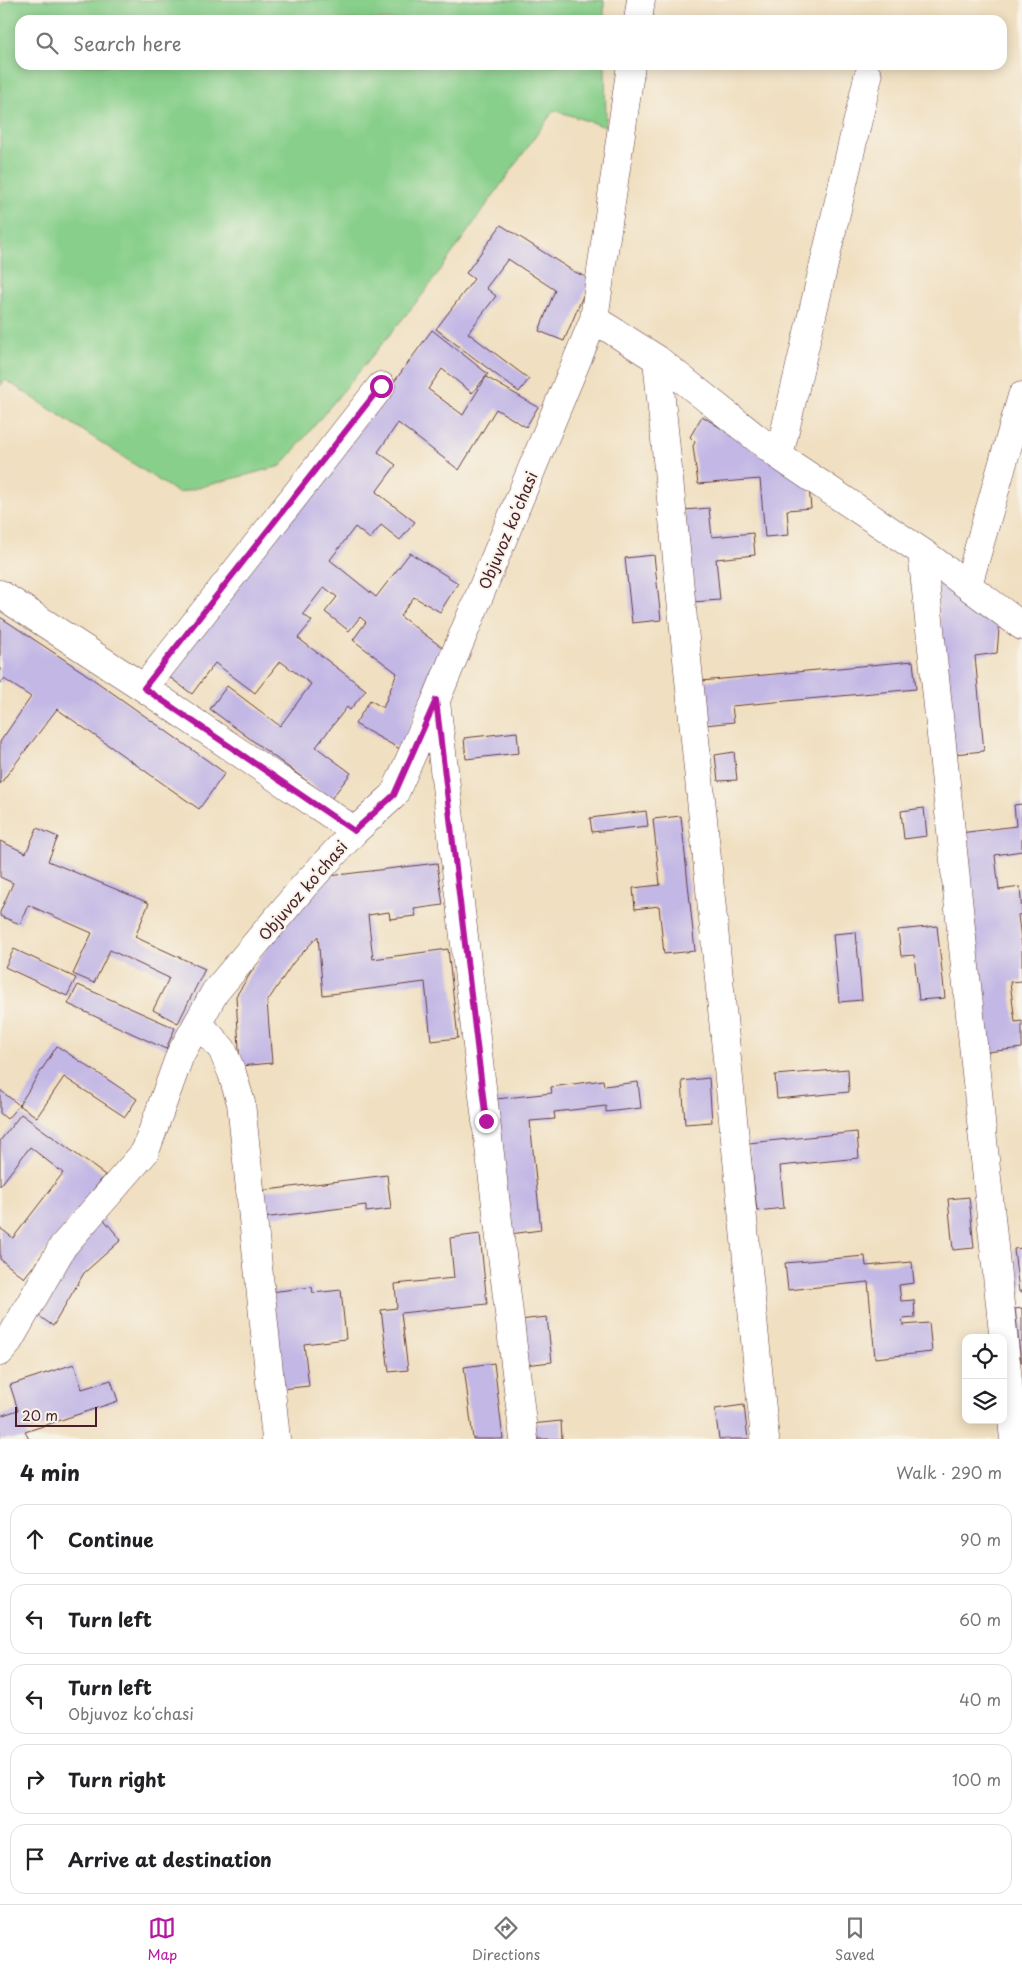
<!DOCTYPE html>
<html lang="en">
<head>
<meta charset="utf-8">
<style>
	:root { --surface:#fff; --page:#f2f2f2; --text:#202124; --muted:#757577; --line:#e0e0e0; --accent:#b5179e }
	body { margin:0; font-family:"Playpen Sans",sans-serif; background:var(--page); color:var(--text) }
	.controls { position:absolute; right:15px; bottom:15px; display:grid; overflow:hidden; border-radius:10px; box-shadow:0 2px 12px #0003 }
	.controls button { width:45px; height:45px; display:grid; place-items:center; padding:0; border:0; border-bottom:1px solid var(--line); background:var(--surface); color:var(--text); font:25px sans-serif }
	.scale { position:absolute; left:15px; bottom:12px; width:82px; box-sizing:border-box; padding-left:5px; border:2px solid #4a1f2b; border-top:0; font-size:14px; line-height:18px; white-space:nowrap; color:#4a1f2b; -webkit-text-stroke:4px #f7f3e8; paint-order:stroke }
	.stop { position:absolute; width:15px; height:15px; margin:-11px; border:4px solid #b5179e; border-radius:50%; background:#fff }
	.stop.end { background:#b5179e; border-color:#fff; box-shadow:0 1px 5px #0008 }
	.list { margin:0; padding:0; list-style:none }
	h2 { display:flex; justify-content:space-between; align-items:center; height:65px; margin:0; padding:0 20px; font-size:21px }
	h2 small { font-size:16px; font-weight:400; color:var(--muted) }
	.list li { display:grid; grid-template-columns:32px 1fr auto; gap:15px; align-items:center; box-sizing:border-box; height:70px; margin:0 10px 10px; padding:0 10px; border:1px solid var(--line); border-radius:15px }
	.list b { display:block; font-size:19px; white-space:nowrap }
	.list p { margin:0; font-size:16px; white-space:nowrap; color:var(--muted) }
	.list em { font-size:16px; font-style:normal; color:var(--muted) }
	.icon { flex:none; width:28px; height:28px; fill:none; stroke:currentColor; stroke-width:2; stroke-linecap:round; stroke-linejoin:round }
	.map { position:relative; flex:none; width:1022px; height:1439px; overflow:hidden }
	.search { position:absolute; background:var(--surface); box-shadow:0 2px 12px #0003; left:15px; right:15px; top:15px; height:55px; display:flex; align-items:center; gap:12px; box-sizing:border-box; padding:0 18px; border-radius:15px; color:var(--muted); font-size:19px }
	.sheet { height:465px; background:var(--surface) }
	nav { display:flex; justify-content:space-around; align-items:center; box-sizing:border-box; height:70px; border-top:1px solid var(--line); background:var(--surface); font-size:14px; color:var(--muted) }
	nav a { display:grid; justify-items:center; gap:2px }
	nav .on { color:var(--accent) }
	.map>svg:first-child { display:block }
	.green { fill:#87cf8a; stroke:#68775a }
	.building { fill:#c2b7e5 }
	.lines { fill:none; stroke-linecap:round; stroke-linejoin:round }
	.minor-casing { stroke:#633c41; stroke-width:29 }
	.minor { stroke:#fff; stroke-width:28 }
	.route { stroke:#b5179e; stroke-width:6 }
	.labels { text-anchor:middle; dominant-baseline:central; stroke-width:4; stroke-linejoin:round; paint-order:stroke }
	.street-label { font-size:16px; fill:#4a1f2b; stroke:#f7f3e8 }
</style>
</head>
<body>
<div class="map">
<svg width="1022" height="1439" viewBox="0 0 1022 1439">
	<rect width="100%" height="100%" fill="#f7f3e8"/>
	<filter id="ink" filterUnits="userSpaceOnUse"><feTurbulence type="fractalNoise" baseFrequency=".02" numOctaves="2"/><feDisplacementMap in="SourceGraphic" scale="10" xChannelSelector="R" yChannelSelector="G"/><feConvolveMatrix kernelMatrix="1 2 1 2 8 2 1 2 1" color-interpolation-filters="sRGB"/></filter>
	<filter id="wash" filterUnits="userSpaceOnUse"><feTurbulence type="fractalNoise" baseFrequency=".0096" numOctaves="4" result="noise"/><feDisplacementMap in="SourceGraphic" scale="20" xChannelSelector="R" yChannelSelector="G"/><feGaussianBlur stdDeviation="1.12" result="paint"/><feColorMatrix in="noise" values="0 0 0 0 0 0 0 0 0 0 0 0 0 0 0 0 0 1.4 0 .05"/><feComposite in="paint" operator="in"/></filter>
	<g filter="url(#wash)">
		<rect width="100%" height="100%" fill="#f0dfc0"/>
		<!-- green -->
		<path class="green" d="M9,0H604V20H20V65H605L606,127L554,110L424,293L281,466L178,493L6,380L0,386V5Z"/>
		<g id="blocks">
			<!-- building -->
			<path class="building" d="M501,225L573,271L590,279L564,341L539,331L555,290L508,259L486,288L496,296L468,333L529,379L519,392L436,329L474,279L466,273Z
				M432,330L488,374L472,393L442,369L428,389L463,415L486,377L538,407L526,427L496,409L459,470L398,423L378,452L396,465L376,492L415,522L400,540L381,525L370,539L355,527L330,560L376,597L410,553L458,583L440,612L414,597L400,616L443,648L400,749L355,724L370,700L383,708L397,673L353,640L366,622L360,617L349,631L325,612L337,597L324,587L303,614L312,621L298,638L366,690L350,710L347,707L316,747L351,773L331,799L210,709L227,686L280,726L311,684L280,661L255,693L215,663L192,694L168,676L356,434Z
				M702,416L788,471L808,477L811,508L787,510L789,535L765,537L760,479L698,484L693,446L695,442L690,437Z
				M709,508L712,537L753,533L755,555L716,559L720,600L692,602L684,510Z
				M654,555L661,620L632,623L625,558Z
				M934,568L1000,617L997,653L975,656L984,751L954,754Z
				M0,617L83,672L225,773L199,809L57,709L0,784V742L31,697L4,679L0,684Z
				M913,661L916,689L732,706L734,722L705,725L701,681Z
				M517,732L519,753L466,759L464,738Z
				M734,752L737,780L718,781L715,755Z
				M1022,804V851L995,855L999,890L1020,887L1022,914L1018,915L1022,946V981L1010,982L1015,1022L1022,1021V1048L987,1052L960,833L1016,826L1014,805Z
				M924,808L927,836L904,839L901,811Z
				M646,811L648,826L592,832L590,818Z
				M681,816L695,951L664,954L659,906L635,909L633,888L660,885L653,819Z
				M37,828L58,837L48,861L149,903L135,937L205,969L178,1023L153,1010L169,978L110,950L94,983L73,974L92,933L28,905L20,924L0,916V912L13,883L0,877V841L26,853Z
				M437,863L443,905L414,909L416,916L390,919L389,912L368,915L373,959L448,949L458,1038L431,1041L425,982L323,995L318,936L293,963L267,1002L272,1063L240,1066L236,996L268,946L329,876Z
				M937,926L945,998L919,1000L914,955L901,956L898,930Z
				M856,932L862,1000L839,1002L833,934Z
				M14,949L76,978L67,996L5,967Z
				M78,985L175,1028L166,1049L68,1004Z
				M57,1046L137,1099L125,1117L64,1077L37,1117L19,1105Z
				M848,1069L849,1092L777,1099L775,1075Z
				M709,1078L712,1122L685,1124L682,1081Z
				M603,1080L604,1086L638,1082L641,1108L606,1112V1106L554,1112L555,1119L530,1121L541,1230L510,1234L496,1099L552,1093L551,1087Z
				M0,1090L19,1105L7,1119L0,1113Z
				M21,1114L105,1175L24,1278L0,1259V1228L13,1238L63,1173L30,1147L0,1186V1141Z
				M857,1132L859,1158L780,1166L784,1208L757,1211L749,1143Z
				M387,1175L391,1209L366,1212V1205L263,1218L259,1191Z
				M969,1197L974,1248L953,1250L948,1199Z
				M101,1216L121,1240L84,1273L53,1326L32,1311Z
				M480,1234L487,1304L401,1313L408,1370L389,1372L381,1310L397,1308L395,1284L454,1278L450,1238Z
				M1022,1248V1292H1019L1014,1249Z
				M865,1256L866,1266L912,1262L914,1283L899,1285L901,1301L914,1300L915,1318L902,1319L903,1325L929,1323L932,1352L875,1358L868,1282L788,1290L785,1263Z
				M312,1287L313,1293L341,1290L346,1339L304,1344L309,1386L281,1389L270,1292Z
				M1022,1308V1362H1021L1015,1309Z
				M547,1317L552,1362L524,1365L519,1320Z
				M494,1363L503,1439H473L464,1367Z
				M74,1364L82,1389L111,1380L118,1401L25,1432L29,1439H0V1416L18,1410L10,1385Z
				M744,1405L748,1439H719L715,1409Z
				M561,1421L562,1439H532L531,1424Z"/>
		</g>
	</g>
	<g filter="url(#ink)">
		<use href="#blocks" fill-opacity="0" stroke="#633c41" stroke-width="1"/>
		<g class="lines">
			<!-- minor casing -->
			<g class="minor-casing">
				<path id="minor" d="M638,20L641,0
					M594,319L657,359L779,456L922,552L1022,626
					M657,359L765,1439
					M779,456L868,77
					M922,552L1014,1439
					M968,585L1022,396
					M0,594L144,688L355,831
					M144,688L381,386
					M436,702L524,1439
					M198,1023L222,1049L232,1073L241,1103L276,1439
					M0,1352L7,1344L63,1246L145,1152L180,1055L215,992L304,886L355,831L394,795L436,700L594,319L631,65"/>
			</g>
			<!-- minor -->
			<use href="#minor" class="minor"/>
		</g>
	</g>
	<g class="lines" filter="url(#ink)">
		<!-- route -->
		<path class="route" d="M381,386L144,688L354,831L394,795L436,700L486,1121"/>
	</g>
	<g class="labels">
		<!-- street labels -->
		<g class="street-label">
			<text transform="translate(507 530) rotate(-67)">Objuvoz koʻchasi</text>
			<text transform="translate(302 890) rotate(-49)">Objuvoz koʻchasi</text>
		</g>
	</g>
</svg>
<div class="controls">
<button><svg class="icon" aria-label="locate" viewBox="0 0 24 24"><circle cx="12" cy="12" r="6"/><path d="M12 2v4M12 18v4M2 12h4M18 12h4"/></svg></button>
<button><svg class="icon" aria-label="layers" viewBox="0 0 24 24"><path d="M12 4l9 5-9 5-9-5zM3 14l9 5 9-5"/></svg></button>
</div>
<div class="scale">20 m</div>
<div class="stop" style="left:381px;top:386px"></div>
<div class="stop end" style="left:486px;top:1121px"></div>
<div class="search"><svg class="icon" aria-label="search" viewBox="0 0 24 24"><circle cx="10" cy="10" r="6"/><path d="M15 15l6 6"/></svg>Search here</div>
</div>
<section class="sheet">
<h2>4 min<small>Walk · 290 m</small></h2>
<ul class="list">
<li><svg class="icon" aria-label="ahead" viewBox="0 0 24 24"><path d="M12 20V5M6 11l6-6 6 6"/></svg><div><b>Continue</b></div><em>90 m</em></li>
<li><svg class="icon" aria-label="left" viewBox="0 0 24 24"><path d="M17 20v-9H6M10 6l-5 5 5 5"/></svg><div><b>Turn left</b></div><em>60 m</em></li>
<li><svg class="icon" aria-label="left" viewBox="0 0 24 24"><path d="M17 20v-9H6M10 6l-5 5 5 5"/></svg><div><b>Turn left</b><p>Objuvoz koʻchasi</p></div><em>40 m</em></li>
<li><svg class="icon" aria-label="right" viewBox="0 0 24 24"><path d="M7 20v-9h11M14 6l5 5-5 5"/></svg><div><b>Turn right</b></div><em>100 m</em></li>
<li><svg class="icon" aria-label="arrive" viewBox="0 0 24 24"><path d="M6 21V4h12l-3 4 3 4H6"/></svg><div><b>Arrive at destination</b></div></li>
</ul>
</section>
<nav>
<a class="on"><svg class="icon" aria-label="map" viewBox="0 0 24 24"><path d="M3 6l6-2 6 2 6-2v14l-6 2-6-2-6 2zM9 4v14M15 6v14"/></svg>Map</a>
<a><svg class="icon" aria-label="directions" viewBox="0 0 24 24"><path d="M12 3l9 9-9 9-9-9zM9 14v-3h6M13 9l2 2-2 2"/></svg>Directions</a>
<a><svg class="icon" aria-label="saved" viewBox="0 0 24 24"><path d="M7 4h10v16l-5-4-5 4z"/></svg>Saved</a>
</nav>
</body>
</html>
